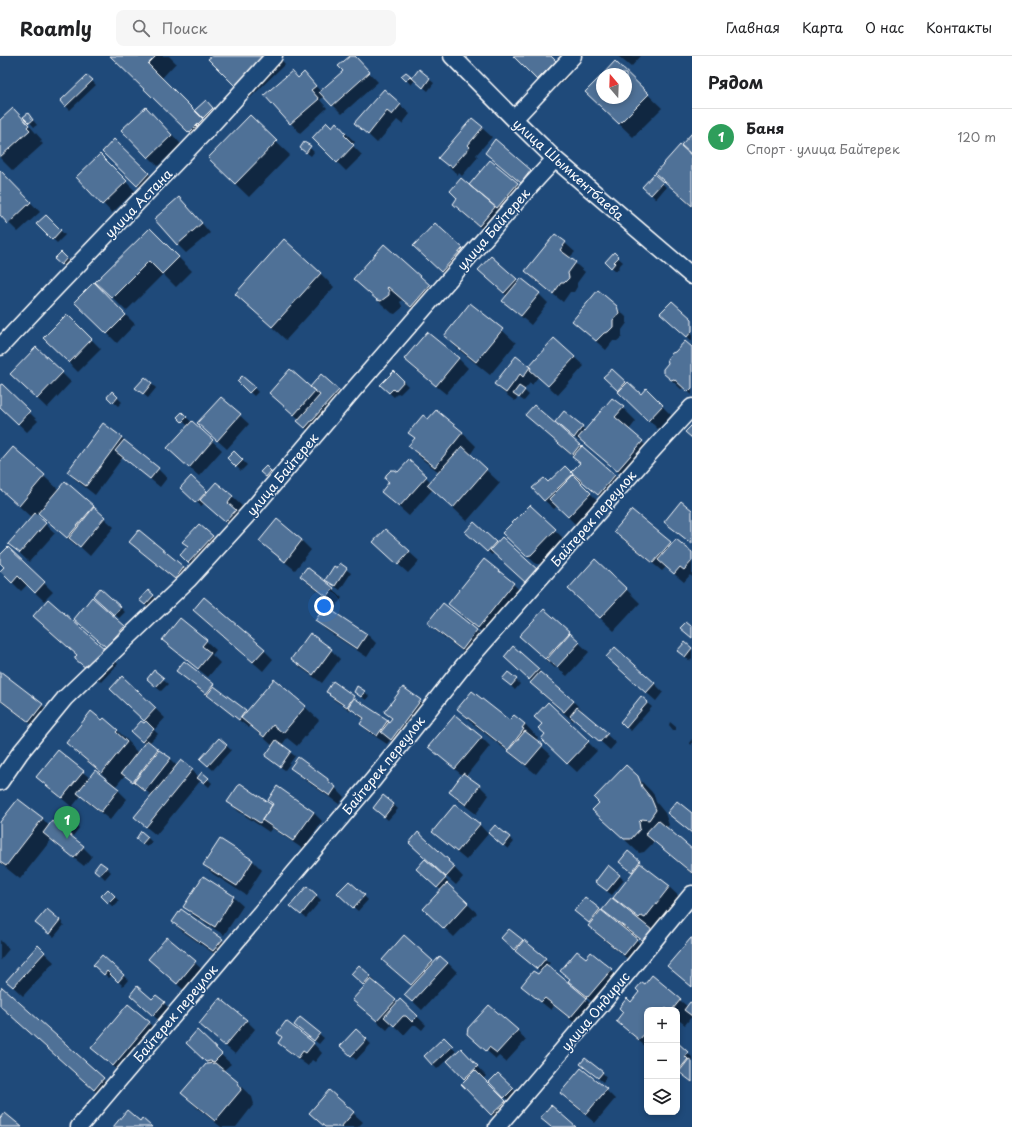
<!DOCTYPE html>
<html lang="ru">
<head>
<meta charset="utf-8">
<style>
	:root { --surface:#fff; --page:#f6f6f6; --text:#202124; --muted:#757577; --line:#e0e0e0; --accent:#847042 }
	body { margin:0; font-family:"Playpen Sans",sans-serif; background:var(--page); color:var(--text) }
	.controls { position:absolute; right:12px; bottom:12px; display:grid; overflow:hidden; border-radius:8px; box-shadow:0 2px 6px #0003 }
	.controls button { width:36px; height:36px; display:grid; place-items:center; padding:0; border:0; border-bottom:1px solid var(--line); background:var(--surface); color:var(--text); font:20px sans-serif }
	.compass { position:absolute; left:596px; top:12px; width:36px; height:36px; border-radius:50%; background:var(--surface); box-shadow:0 2px 6px #0003; rotate:341deg }
	.you { position:absolute; left:324px; top:550px; width:14px; height:14px; margin:-10px; border:3px solid #fff; border-radius:50%; background:#1a73e8; box-shadow:0 0 0 6px #1a73e833 }
	.badge { display:grid; place-items:center; width:26px; height:26px; border-radius:50%; background:var(--accent); color:#fff; font-size:13px; font-weight:700 }
	.pin { position:absolute; translate:-50% -33px; filter:drop-shadow(0 1px 2px #0008) }
	.pin::after { content:''; position:absolute; top:21px; width:14px; height:12px; background:inherit; clip-path:polygon(0 0,100% 0,50% 100%) }
	.list { margin:0; padding:0; list-style:none }
	h2 { display:flex; justify-content:space-between; align-items:center; height:52px; margin:0; padding:0 16px; font-size:17px }
	h2 small { font-size:13px; font-weight:400; color:var(--muted) }
	.list li { display:grid; grid-template-columns:26px 1fr auto; gap:12px; align-items:center; box-sizing:border-box; height:56px; padding:0 16px; border-top:1px solid var(--line) }
	.list b { display:block; font-size:15px; white-space:nowrap }
	.list p { margin:0; font-size:13px; white-space:nowrap; color:var(--muted) }
	.list em { font-size:13px; font-style:normal; color:var(--muted) }
	.icon { flex:none; width:22px; height:22px; fill:none; stroke:currentColor; stroke-width:2; stroke-linecap:round; stroke-linejoin:round }
	.map { position:relative; flex:none; width:692px; height:1071px; overflow:hidden }
	header { display:flex; align-items:center; gap:24px; box-sizing:border-box; height:56px; padding:0 20px; background:var(--surface); border-bottom:1px solid var(--line) }
	header strong { font-size:19px }
	nav { display:flex; gap:22px; margin-inline-start:auto; font-size:14px }
	.search { width:280px; height:36px; background:var(--page); display:flex; align-items:center; gap:10px; box-sizing:border-box; padding:0 14px; border-radius:8px; color:var(--muted); font-size:15px }
	main { display:flex }
	aside { flex:1; background:var(--surface) }
	.map>svg:first-child { display:block }
	.shadow { fill:#0007 }
	.building { fill:#507197; stroke:#fff }
	.lines { fill:none; stroke-linecap:round; stroke-linejoin:round }
	.street-casing { stroke:#fff; stroke-width:19 }
	.street { stroke:#1f4a7a; stroke-width:16 }
	.labels { text-anchor:middle; dominant-baseline:central; stroke-width:3; stroke-linejoin:round; paint-order:stroke }
	.street-label { font-size:13px; fill:#fff; stroke:#1f4a7a }
</style>
</head>
<body>
<header>
<strong>Roamly</strong>
<div class="search"><svg class="icon" aria-label="search" viewBox="0 0 24 24"><circle cx="10" cy="10" r="6"/><path d="M15 15l6 6"/></svg>Поиск</div>
<nav><a>Главная</a><a>Карта</a><a>О нас</a><a>Контакты</a></nav>
</header>
<main>
<div class="map">
<svg width="692" height="1071" viewBox="0 0 692 1071">
	<rect width="100%" height="100%" fill="#1f4a7a"/>
	<filter id="ink" filterUnits="userSpaceOnUse"><feTurbulence type="fractalNoise" baseFrequency=".025" numOctaves="2"/><feDisplacementMap in="SourceGraphic" scale="8" xChannelSelector="R" yChannelSelector="G"/><feConvolveMatrix kernelMatrix="1 2 1 2 8 2 1 2 1" color-interpolation-filters="sRGB"/></filter>
	<g filter="url(#ink)">
		<!-- shadow -->
		<path class="shadow" d="M112,0H169L176,7L161,23L216,77L204,90Z
			M213,0H278L285,8L249,43L210,3Z
			M352,0H353L378,26L342,58L324,40L320,44L327,52L300,77L265,39L298,23L313,27L321,36L344,15Z
			M514,0H550L569,20L551,37Z
			M618,0H641L631,11Z
			M615,7L662,52L633,81L600,50L602,20V42H626V18H604Z
			M419,15L434,27L428,35L415,24L411,29L403,20L406,17L412,23Z
			M87,20L96,29L70,54L61,45Z
			M384,34L410,58L402,68L397,64L377,87L356,67Z
			M206,45L216,57L208,65L197,54Z
			M25,61L32,63L37,69L34,71Z
			M155,61L181,88L158,110L149,101Z
			M472,63L492,81L476,99L478,101L462,120L459,117L458,119L440,102Z
			M0,65L27,67L42,84L40,85L43,88L13,115L0,102Z
			M336,68L355,86L352,89L362,99L346,115L313,82L332,72Z
			M114,84L158,127L147,138L103,96Z
			M496,85L531,115L540,124L530,135L495,106L486,96Z
			M276,86L290,99L249,141L223,116Z
			M305,87L314,96L311,100L306,96Z
			M100,99L135,135L112,157L78,121Z
			M692,102V151L656,117Z
			M0,115L40,156L18,176L0,158Z
			M654,120L666,131L656,143L643,131Z
			M517,128L526,137L489,179L463,157L469,131Z
			M188,151L210,177L186,197L177,188Z
			M46,160L65,179L57,187L38,168Z
			M150,173L192,215L176,231L163,218L126,255L97,226Z
			M565,187L575,196L569,202L585,216L577,227V231L574,236H570L563,246L535,224L526,215Z
			M384,190L430,230L443,244L425,264L402,244L400,246L402,250V252L395,258L392,257L368,236L354,223Z
			M462,193L471,202L451,224L424,199Z
			M61,197L71,207L66,213L60,207Z
			M614,198L623,206L618,211L619,212L616,215L606,206Z
			M491,201L519,226L539,238L548,247L531,269L513,254L503,245L507,240L479,214Z
			M320,217L334,231L286,284L236,238Z
			M94,228L135,268L117,287L76,246Z
			M616,251L626,261L627,267L622,274V281L617,285H613L606,294L583,274Z
			M67,259L101,293L78,316L44,282Z
			M692,264V285L671,266Z
			M502,274L516,287L490,319L459,294L445,280Z
			M428,277L459,303L468,312L446,338L415,313L406,303Z
			M692,292V339L684,332L681,333L664,317Z
			M516,301L531,313L574,301L584,310L558,339L538,321L532,329L530,327L524,334L529,339L524,345L518,341L515,345L504,337L495,328Z
			M612,314L627,329L641,339L646,334L671,359L658,373L605,321Z
			M394,316L408,330L400,338L398,337L394,341L386,334Z
			M62,317L71,326L47,352L21,327Z
			M145,322L156,332L148,342L141,336Z
			M238,325L254,332L258,336L254,340Z
			M2,329L38,365L27,376L0,350V331Z
			M310,332L338,335L347,344L315,381L298,365L299,363L280,346Z
			M112,336L122,346L118,350L108,341Z
			M221,342L249,368L227,393L208,376Z
			M534,350L615,420L624,429L607,447L583,426L581,428L600,447L577,470L557,450L554,453L544,444L548,427L571,418L580,407L536,368Z
			M623,352L636,365L629,374L656,399L631,427L593,395L581,383L579,385L561,370L565,356L586,375Z
			M436,355L463,377L476,390L470,399L500,427L467,465L433,433L409,460L392,445L398,418L409,405L431,426L440,417L423,404L409,390Z
			M179,361H186L222,394L199,420L178,402L188,370Z
			M103,369L122,382L158,413L167,422L160,431L123,401L95,439L77,425L68,416Z
			M13,392L59,434L65,427L114,471L90,500L78,489L77,490L48,466L38,456L36,459L55,477L29,506L10,488L32,462L0,433V408Z
			M234,396L247,409L241,415L228,402Z
			M266,411L275,420L271,425L265,420Z
			M191,422L208,437L217,427L242,450L237,456L244,464L235,474L205,447L201,450L182,432Z
			M530,450L564,483L540,508H536L504,477Z
			M277,465L302,485L311,494L295,514L270,494L261,485Z
			M474,468L497,488L536,537L494,497L492,499L471,480Z
			M385,474L419,505L408,517L383,495Z
			M139,475L184,512L193,521L184,531L140,495L130,485Z
			M615,475L670,487L672,489L692,497V521L690,519L684,526L666,511L662,515L624,484Z
			M212,481L221,490L198,515L181,499Z
			M0,501L44,527L53,536L44,545L27,529L21,535L1,515L6,511L0,506Z
			M340,509L351,517L340,534L326,524Z
			M301,520L333,533L342,542L336,550L310,529Z
			M513,528L527,541L492,584L463,561L449,548Z
			M569,533H626L640,547L614,575Z
			M153,540L158,544L150,553L144,548Z
			M204,543L264,594L273,603L263,615L203,563L194,554Z
			M99,544L120,551L125,556L119,562Z
			M443,548L477,575L486,584L471,602L437,576L428,567Z
			M544,555L589,596L567,620L556,611L555,612L530,589Z
			M34,560L104,594L118,608L101,626L76,602L77,599L48,574Z
			M180,563L206,585L216,594L212,599L220,607L208,621L173,593L163,584Z
			M316,565L367,578L376,587L367,601L326,574Z
			M124,570L133,579L116,599L84,572Z
			M310,579L331,594L340,603L322,627L301,612L292,603Z
			M685,587L692,593V602L690,605L678,595Z
			M513,592L573,645L582,654L581,656L616,687L610,694L575,663L573,665L540,636L531,627L532,626L514,610Z
			M616,610L654,627L663,636L656,645Z
			M178,615L213,629L247,657L305,651L319,664L297,690L287,682L281,690L295,700L285,714L270,704L273,690L250,670L249,672L187,624Z
			M154,616L168,628L161,635L152,628Z
			M0,617L42,649L51,658L39,674L0,645Z
			M122,621L165,662L154,674L158,678L149,687L170,703L177,710L192,714L199,721L203,718L212,727L209,731L201,724L156,779L145,770L152,741L149,739L150,738L144,733V735L142,734L125,719L116,730L81,700L67,687L102,665L117,674L131,688L130,689L138,697L145,688L136,681L146,666L120,642Z
			M516,624L520,628L515,634L508,627Z
			M333,627L389,667L392,663L385,656L420,645L429,654L401,692L390,684L387,688L370,677L361,668L364,664L352,654L351,655L334,644L330,639Z
			M365,636L369,640L366,644L360,640Z
			M647,647L652,651L631,675L625,670Z
			M458,653L525,668L538,682L536,685L551,699L536,718L472,667Z
			M670,666L676,671V674H673L669,669Z
			M481,681L490,690L466,720L480,730L489,739L476,758L459,745L450,736L462,719L439,700L430,691Z
			M219,683L231,694L213,714L201,703Z
			M692,683V689L689,687Z
			M588,686L597,695L577,716L551,692Z
			M58,696L90,722L118,734L127,743L110,764L87,746L81,740L72,751L47,730L37,721Z
			M292,712L328,724L344,741L339,748L301,721Z
			M637,721L651,735L654,739L656,746L665,757L669,769L666,772L692,794V818L653,784V787L644,796L639,797L607,767Z
			M18,744L43,763L49,770L83,791L92,800L84,810L51,784L20,823L0,807V767Z
			M229,746L271,749L273,751L313,756L322,765L303,793L272,772L269,776L238,755Z
			M393,748L398,753L388,764L374,752Z
			M75,768L79,772L73,780L64,772Z
			M479,768L488,778L466,804L443,785L434,776Z
			M496,770L514,786L508,793L494,781Z
			M147,781L152,786L147,791L141,787Z
			M220,784L253,805L262,814L246,839L213,818L204,809Z
			M419,796L448,805L463,821L456,829Z
			M639,806L669,831L683,844L652,894L636,881L635,882L646,893L634,908L599,880L590,870L591,868L580,859L600,853L613,865L614,864L604,854L620,848L614,842L634,817L625,810Z
			M608,810L624,824L612,839L600,830Z
			M106,811L111,816L105,823L100,818Z
			M422,817L445,823L449,827L447,829L477,857L454,881L434,862L442,835Z
			M203,822L233,841L243,850L224,879L194,860L184,851Z
			M307,831L321,844L306,862L296,854Z
			M108,834L119,845L113,851L102,840Z
			M364,840L368,844L358,855L343,842Z
			M60,864L64,869L54,881L41,871Z
			M173,866L222,884L231,893L223,904L182,875Z
			M510,874L545,903L550,907L547,910L581,938L582,937L570,925V924L562,915L586,904L611,914L620,923L597,950L585,940L584,941L595,952L580,971L554,950L551,954L532,939L523,930L538,920L541,916L507,886Z
			M404,881L434,908L448,907L457,916L422,954L406,939L413,931L392,913Z
			M167,882L204,915L186,936L149,903Z
			M0,884L9,893L0,904Z
			M38,891L54,906L23,940L7,925Z
			M102,900L128,924L123,930L112,919L109,922L94,909Z
			M359,910L375,925L373,927L398,948L417,960L426,969L422,974L416,969H413L404,979L392,968L387,974L363,953L365,930L352,917Z
			M652,921L688,951L692,949V960L685,969L680,965L677,968V954H647V992L631,978L617,965Z
			M2,933L103,1023L117,1036L108,1047L0,950V935Z
			M152,945L164,947L173,956L163,968L140,948Z
			M300,962L324,982L319,988L299,973Z
			M246,964L255,973L235,998L210,977L200,968Z
			M149,967L158,976L122,1018L102,1001Z
			M356,974L371,988L356,1004L342,990Z
			M517,974L526,984L506,1006L499,1000L496,1003L478,987Z
			M197,976L231,1008L223,1015L237,1027L252,1041L254,1048L236,1071H221L196,1051L183,1037L210,1009L196,996Z
			M444,982L456,995L437,1013L425,1000Z
			M279,986L313,987L322,997L315,1006L312,1004L308,1010L289,996Z
			M677,987L692,1001V1027L677,1013Z
			M470,1003L486,1020L483,1023L514,1055L501,1068L462,1028L466,1024L449,1005Z
			M585,1012L602,1016L606,1021L603,1026Z
			M498,1018L517,1037L509,1045L490,1026Z
			M606,1034L615,1043L595,1067L570,1046L561,1037Z
			M310,1057H353L363,1066L358,1071H325Z"/>
		<!-- building -->
		<path class="building" d="M110,0H156L148,8L203,63L189,77Z
			M212,0H265L235,30L208,3Z
			M350,0H355L370,16L332,50L319,36L343,15L338,10Z
			M513,0H551L556,5L537,24Z
			M615,5L649,38L619,68L585,36L602,19V42H626V18H603Z
			M419,13L430,22L423,32L412,22Z
			M292,15L298,22L304,16L316,30L311,34L319,43L290,68L264,39Z
			M406,16L411,20L406,25L401,20Z
			M87,19L93,24L65,51L60,45Z
			M384,33L401,48L392,59L387,55L368,79L354,67Z
			M206,44L213,52L203,62L195,54Z
			M146,51L172,79L148,102L121,74Z
			M13,52L29,69L27,71L30,74L0,101V64Z
			M28,57L33,64L29,67L23,61Z
			M250,59L277,85L235,128L208,102Z
			M472,62L483,71L468,89L470,91L452,111L449,109L448,110L438,102Z
			M327,66L332,71L336,66L346,77L344,79L354,89L337,107L312,82Z
			M692,77V99L681,89Z
			M114,83L149,117L137,130L102,96Z
			M495,83L531,114L521,127L485,97Z
			M304,86L311,90L306,97L300,92Z
			M680,89L692,100V150L655,117Z
			M100,98L127,125L102,149L76,121Z
			M490,104L518,127L497,152L469,129Z
			M0,114L31,146L8,168L0,159Z
			M654,118L663,126L651,139L642,131Z
			M461,122L495,151L479,170L453,148L457,142L450,135Z
			M179,141L202,167L177,189L154,163Z
			M46,159L61,174L52,184L36,168Z
			M435,167L463,192L441,216L413,190Z
			M150,172L179,201L162,218L149,205L112,242L95,226Z
			M555,178L566,186L560,194L576,206L568,217L569,222L564,227H561L553,238L525,215Z
			M284,183L321,217L272,271L235,238Z
			M384,188L430,229L411,251L388,231L387,232L389,235V239L381,245L377,244L353,223Z
			M61,196L67,202L61,209L54,203Z
			M614,196L619,201L614,206L615,207L611,212L605,206Z
			M491,200L517,223L504,237L478,214Z
			M521,222L540,237L521,260L502,245Z
			M94,226L126,259L107,278L74,246Z
			M598,234L617,250L619,257L613,264V271L608,276L604,277L596,285L572,265Z
			M672,245L692,263V275L687,281L660,257Z
			M470,247L503,273L476,306L444,280Z
			M67,258L92,283L69,307L43,282Z
			M427,276L459,302L436,330L404,303Z
			M554,282L575,301L548,330L530,314L531,312L529,310Z
			M685,285L692,291V332L688,336L674,323L671,324L663,317V313L668,307L667,303L672,297L675,296Z
			M36,291L63,316L37,343L10,318Z
			M516,300L530,311L523,321L520,318L506,337L494,328Z
			M290,313L315,335L294,359L269,337Z
			M612,313L626,326L618,335L603,321Z
			M394,315L404,325L395,335L393,333L389,337L380,329Z
			M321,318L339,334L305,372L297,365L320,339L310,331Z
			M242,320L255,331L249,337L237,325Z
			M145,321L152,327L143,338L135,332Z
			M628,326L641,338L646,332L663,349L648,365L618,336Z
			M2,328L30,355L18,368L0,351V329Z
			M519,330L525,334L519,342L513,338Z
			M112,335L118,341L113,347L107,341Z
			M221,341L241,358L217,385L197,367Z
			M612,342L624,351L615,361L643,385L617,415L578,382Z
			M534,349L580,389L572,399L525,359Z
			M436,354L463,376L435,411L408,390L415,382L408,377L423,359L428,363Z
			M564,355L583,370L574,382L555,366Z
			M182,356L187,361L182,366L177,361Z
			M192,365L213,384L189,412L167,392Z
			M103,367L122,381L86,430L67,416Z
			M692,369V382L685,376Z
			M124,384L159,412L150,423L115,395Z
			M462,390L487,413L453,452L427,429Z
			M582,390L615,419L598,439L571,416L580,407L572,401Z
			M13,391L45,419L19,450L0,433V406Z
			M234,395L243,404L236,411L227,402Z
			M409,404L427,420L399,451L381,436L389,426L385,423L386,419L391,414H395L398,416Z
			M266,410L271,415L266,421L260,416Z
			M565,410L573,418L544,445L532,432L544,422L548,426Z
			M573,419L591,437L568,461L549,443Z
			M191,420L207,435L196,447L180,432Z
			M65,425L94,450L67,482L38,457Z
			M216,426L233,440L228,447L236,454L225,466L200,444Z
			M681,445L692,454V488L664,466Z
			M530,449L556,473L531,499L526,500L502,477Z
			M94,451L105,461L80,491L69,482Z
			M632,454L671,486L653,507L614,475Z
			M35,457L46,467L20,497L8,488Z
			M277,463L302,484L285,506L259,485Z
			M474,466L496,486L487,496L465,476Z
			M199,468L213,480L188,507L180,499L188,490L182,486Z
			M385,473L410,495L398,509L373,486Z
			M139,474L184,511L175,523L129,486Z
			M502,481L539,515L527,528L490,494Z
			M676,483L692,496V505L684,514L680,511L674,518L658,504Z
			M8,491L45,526L35,537L18,520L12,527L0,515L4,511L0,507V499Z
			M484,503L514,527L478,572L448,548Z
			M595,503L627,533L600,562L568,533Z
			M340,507L347,512L335,530L325,524L334,510L337,512Z
			M307,511L334,532L327,541L300,520Z
			M100,532L121,551L114,559L93,540Z
			M148,534L154,539L145,549L139,544Z
			M92,541L125,570L106,591L74,563Z
			M204,541L265,593L253,606L193,554Z
			M48,543L105,593L87,613L75,603V601L77,599L33,560Z
			M443,547L477,574L462,594L427,567Z
			M325,550L367,578L357,593L315,565Z
			M544,553L570,576L545,603L519,580Z
			M180,562L207,584L202,590L211,597L198,613L162,584Z
			M686,566L691,570L692,569V582L680,572Z
			M310,577L332,593L313,619L291,603Z
			M570,577L580,586L557,611L547,603Z
			M685,586L692,592L685,601L677,595Z
			M513,590L539,613L529,624L504,601Z
			M615,591L655,627L646,637L606,601Z
			M184,605L214,628L206,638L176,615Z
			M154,614L164,622L156,631L147,623Z
			M0,615L43,648L29,666L0,644Z
			M508,616L517,623L511,630L502,623Z
			M540,616L574,645L564,656L530,627Z
			M122,620L156,652L144,665L110,633Z
			M274,623L306,650L283,677L273,669L264,681L241,662Z
			M333,625L354,640L347,651L329,639L330,638L326,636Z
			M214,630L246,654L239,664L207,639Z
			M357,630L365,635L361,641L354,636Z
			M403,631L421,644L391,684L381,676L392,662L384,656Z
			M472,635L509,664L514,659L525,668L522,672L524,673L508,694L457,653Z
			M641,640L648,646L626,672L620,666Z
			M354,642L388,664L377,680L360,668L364,662L348,651Z
			M548,646L589,685L567,708L541,683L545,678L538,672L542,668L534,661Z
			M577,651L608,677L600,686L570,660Z
			M91,655L102,664L104,662L118,674L116,676L127,686L102,717L66,687Z
			M455,659L482,681L455,713L428,691Z
			M141,665L144,667L146,665L154,673L142,686L131,676Z
			M525,675L543,689L526,709L508,695Z
			M219,682L227,689L208,710L200,703Z
			M147,684L158,693L133,726L121,717Z
			M276,684L291,695L280,711L265,700Z
			M58,694L84,715L62,742L36,721Z
			M159,694L171,702L145,735L134,726Z
			M298,701L328,723V725L336,731L330,740L290,712Z
			M181,704L193,713L146,771L134,761Z
			M626,709L638,720L640,725L642,731L651,742L656,754L649,764L642,763L639,766L640,773L631,783H624L592,754L599,747L594,742Z
			M95,714L119,733L101,756L77,737Z
			M202,716L209,722L204,727L197,722Z
			M463,717L480,729L466,749L449,736Z
			M240,727L272,749L260,767L227,746Z
			M277,730L314,756L293,785L262,764L273,748L268,744Z
			M383,739L394,748L384,761L373,752Z
			M18,743L43,762L6,810L0,806V766Z
			M677,745L692,757V777L667,757Z
			M455,748L480,768L457,796L432,776Z
			M65,759L76,767L68,776L58,768Z
			M658,764L692,793V817L645,778Z
			M52,765L84,790L74,802L43,777Z
			M495,769L510,781L503,790L488,777Z
			M141,775L148,781L142,788L136,783Z
			M418,776L449,804L448,805L455,811L446,821L409,787Z
			M220,783L253,804L237,830L203,809Z
			M628,795L640,805L632,816L619,806Z
			M425,803L446,822L437,832L416,813Z
			M100,806L107,811L100,819L94,814Z
			M640,807L670,830L645,862L641,860L639,862L613,842Z
			M608,809L620,819L607,835L595,826Z
			M203,820L234,840L215,871L183,851Z
			M349,825L365,839L353,852L337,837Z
			M447,827L468,847L444,873L423,853Z
			M307,830L317,839L301,859L290,850Z
			M108,833L115,840L108,847L101,840Z
			M585,841L600,853L589,867L574,855Z
			M612,842L652,874L643,885L602,854Z
			M47,853L60,864L49,878L35,867Z
			M181,853L223,883L213,895L172,866Z
			M601,854L637,883L624,899L588,870Z
			M509,873L523,884L514,894L501,882Z
			M404,879L433,905L411,929L382,904Z
			M167,881L196,905L177,928L148,903Z
			M691,882H692V931L667,910Z
			M524,884L546,902L537,913L515,895Z
			M38,889L45,896L13,931L6,925Z
			M577,895L586,902L591,896L612,913L588,941L568,925L570,923L560,915Z
			M102,899L124,919L118,926L107,915L104,919L93,909Z
			M440,900L448,907L412,946L404,939Z
			M546,908L587,942L570,962L545,942L541,946L521,930L533,915L538,918Z
			M359,909L371,920L363,929L351,918Z
			M652,919L681,943L672,954H668L666,952L664,954H647V975L639,984L616,965L623,956L619,952L627,942L631,946L639,936L636,933L642,926L645,928Z
			M371,923L396,944L377,965L352,944Z
			M137,930L152,943L156,939L165,946L153,960L130,939Z
			M2,931L104,1022L94,1034L0,950V934Z
			M220,942L247,964L225,990L199,968Z
			M400,943L418,960L412,966L406,960H403L394,970L384,961Z
			M690,946L692,947V960L684,954Z
			M128,948L150,966L113,1010L91,992Z
			M489,949L518,974L497,997L489,991L486,995L467,978L468,972Z
			M300,961L320,977L314,985L294,969Z
			M286,965L314,987L306,997L303,995L298,1002L278,987L282,981L277,977Z
			M356,973L367,983L351,1000L340,990Z
			M197,974L222,998L214,1006L210,1005L206,1006L186,987Z
			M444,981L453,990L432,1009L424,1000Z
			M677,986L688,996L685,1000L688,1003L679,1014L677,1012Z
			M461,992L478,1010L464,1023L447,1005Z
			M585,1002L603,1016L598,1022L580,1008Z
			M689,1003L692,1005V1026L679,1016Z
			M215,1007L238,1026L241,1034L215,1065L181,1037L206,1008Z
			M581,1012L607,1033L586,1058L560,1037Z
			M475,1014L506,1045L491,1059L461,1028Z
			M498,1017L514,1032L504,1042L489,1026Z
			M329,1034L354,1056L341,1071H325L309,1057Z
			M551,1049L576,1071H551L540,1062Z
			M127,1054L140,1065L142,1062L152,1071H113Z
			M5,1057L22,1071H0V1063Z"/>
		<g class="lines">
			<!-- street casing -->
			<g class="street-casing">
				<path id="street" d="M452,0L514,63L555,103L692,220
					M514,63L573,0
					M0,291L47,241L204,77L274,0
					M0,726L20,697L65,642L188,524L250,456L355,332L532,128L555,103
					M79,1071L373,724L464,609L650,397L692,351
					M497,1071L610,938L692,838"/>
			</g>
			<!-- street -->
			<use href="#street" class="street"/>
		</g>
	</g>
	<g class="labels">
		<!-- street labels -->
		<g class="street-label">
			<text transform="translate(569 113) rotate(42)">улица Шымкентбаева</text>
			<text transform="translate(138 147) rotate(-46)">улица Астана</text>
			<text transform="translate(493 173) rotate(-49)">улица Байтерек</text>
			<text transform="translate(282 418) rotate(-50)">улица Байтерек</text>
			<text transform="translate(593 462) rotate(-49)">Байтерек переулок</text>
			<text transform="translate(383 709) rotate(-51)">Байтерек переулок</text>
			<text transform="translate(595 955) rotate(-50)">улица Ондирис</text>
			<text transform="translate(175 957) rotate(-50)">Байтерек переулок</text>
		</g>
	</g>
</svg>
<div class="controls">
<button>+</button>
<button>−</button>
<button><svg class="icon" aria-label="layers" viewBox="0 0 24 24"><path d="M12 4l9 5-9 5-9-5zM3 14l9 5 9-5"/></svg></button>
</div>
<svg class="compass" viewBox="-18 -18 36 36"><path d="M0-13l5 13h-10z" fill="#e53935"/><path d="M0 13l5-13h-10z" fill="#757577"/></svg>
<div class="you"></div>
<div class="pin badge" style="left:67px;top:783px;background:#2e9e5b">1</div>
</div>
<aside>
<h2>Рядом<small></small></h2>
<ul class="list">
<li><span class="badge" style="background:#2e9e5b">1</span><div><b>Баня</b><p>Спорт · улица Байтерек</p></div><em>120 m</em></li>
</ul>
</aside>
</main>
</body>
</html>
